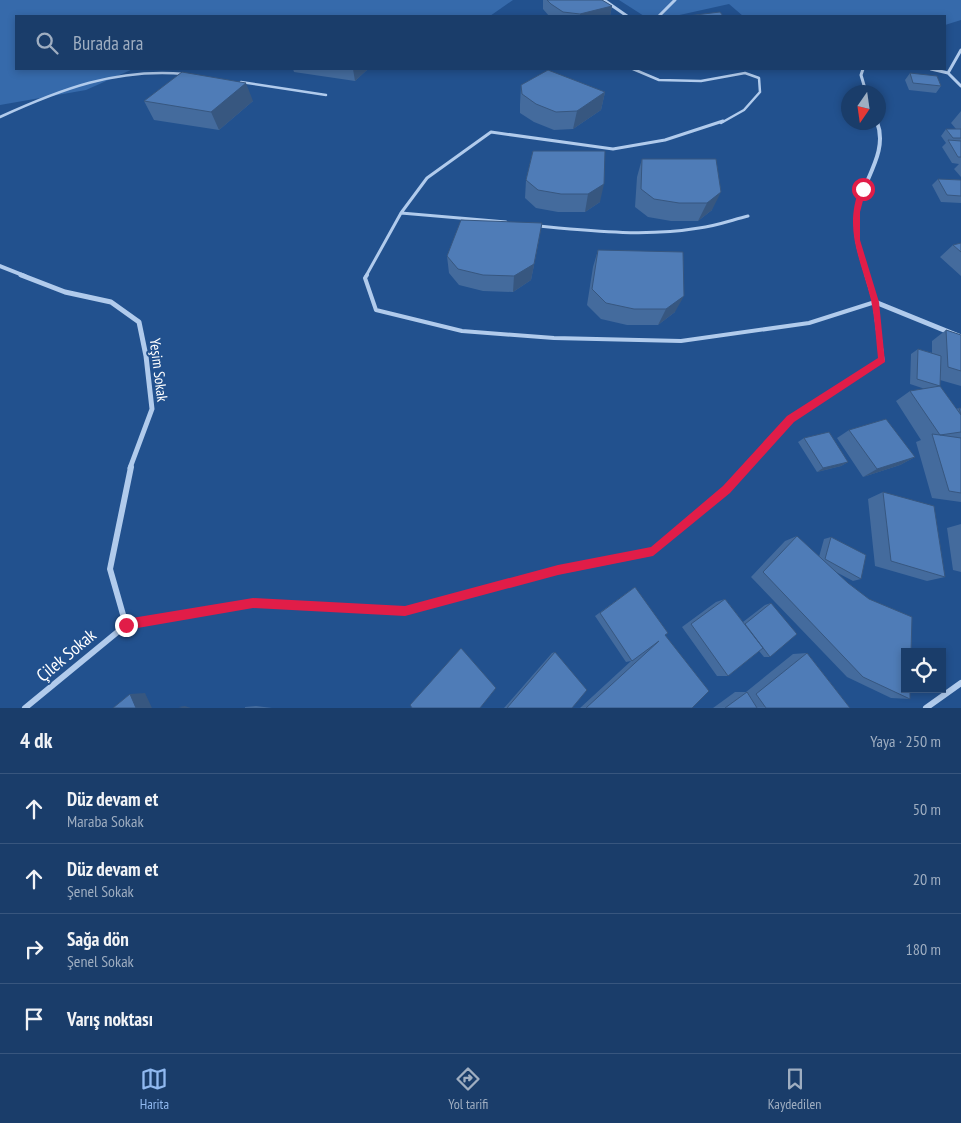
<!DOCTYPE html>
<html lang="tr">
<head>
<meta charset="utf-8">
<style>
	:root { --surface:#1a3d6a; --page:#274872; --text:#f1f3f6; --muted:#9faec1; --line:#38567e; --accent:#90b9f0 }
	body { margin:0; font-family:"PT Sans Narrow",sans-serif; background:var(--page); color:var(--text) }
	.controls { position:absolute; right:15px; bottom:15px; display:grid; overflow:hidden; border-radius:0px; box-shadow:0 2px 8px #0003 }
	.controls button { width:45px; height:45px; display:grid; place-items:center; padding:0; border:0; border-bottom:1px solid var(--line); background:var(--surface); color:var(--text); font:25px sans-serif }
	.compass { position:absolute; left:841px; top:85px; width:45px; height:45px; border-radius:50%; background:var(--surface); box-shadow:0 2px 8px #0003; rotate:193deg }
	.stop { position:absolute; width:15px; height:15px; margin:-11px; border:4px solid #e11d48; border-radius:50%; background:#fff }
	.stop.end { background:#e11d48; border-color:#fff; box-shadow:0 1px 5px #0008 }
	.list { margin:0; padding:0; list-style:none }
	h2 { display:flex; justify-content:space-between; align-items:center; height:65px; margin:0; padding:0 20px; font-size:21px }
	h2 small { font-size:16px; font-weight:400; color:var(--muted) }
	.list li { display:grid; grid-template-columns:32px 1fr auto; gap:15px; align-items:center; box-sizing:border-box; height:70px; padding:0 20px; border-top:1px solid var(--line) }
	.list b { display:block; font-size:19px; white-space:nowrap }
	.list p { margin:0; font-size:16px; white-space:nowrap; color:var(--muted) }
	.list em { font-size:16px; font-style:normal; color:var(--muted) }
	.icon { flex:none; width:28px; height:28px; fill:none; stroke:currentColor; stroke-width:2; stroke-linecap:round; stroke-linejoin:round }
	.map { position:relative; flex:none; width:961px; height:708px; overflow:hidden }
	.search { position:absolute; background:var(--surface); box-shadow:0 2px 8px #0003; left:15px; right:15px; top:15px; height:55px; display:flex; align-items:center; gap:12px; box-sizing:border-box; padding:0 18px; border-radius:0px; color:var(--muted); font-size:19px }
	.sheet { height:345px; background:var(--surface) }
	nav { display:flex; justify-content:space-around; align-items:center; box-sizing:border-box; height:70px; border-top:1px solid var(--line); background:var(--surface); font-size:14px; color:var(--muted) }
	nav a { display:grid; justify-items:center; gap:2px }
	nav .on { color:var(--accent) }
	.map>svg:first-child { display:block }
	.green { fill:#366aab }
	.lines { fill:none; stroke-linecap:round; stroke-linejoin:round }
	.service-far2 { stroke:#b1cbec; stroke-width:2.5 }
	.service-far1 { stroke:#b1cbec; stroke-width:3 }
	.service { stroke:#b1cbec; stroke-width:4 }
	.minor-far3 { stroke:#b1cbec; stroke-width:3 }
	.minor-far2 { stroke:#b1cbec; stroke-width:4 }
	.minor-far1 { stroke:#b1cbec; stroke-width:5 }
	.minor { stroke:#b1cbec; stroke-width:6 }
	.wall { fill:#446b9d }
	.shaded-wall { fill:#375780 }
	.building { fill:#4f7cb7; stroke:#375780 }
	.route { fill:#e11d48 }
	.labels { text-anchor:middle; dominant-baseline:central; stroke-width:4; stroke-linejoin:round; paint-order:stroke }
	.street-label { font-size:15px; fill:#fff; stroke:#22518e }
	.near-street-label { font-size:18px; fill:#fff; stroke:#22518e }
</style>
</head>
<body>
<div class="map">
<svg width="961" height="708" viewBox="0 0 961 708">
	<rect width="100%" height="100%" fill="#22518e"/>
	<!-- green -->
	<path class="green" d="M0,0H513L490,16H16V69H133L86,90L0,105Z
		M619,0H961V20L945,25V16H743L729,4L675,16H644Z"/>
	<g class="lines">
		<!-- service-far2 -->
		<path class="service-far2" d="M633,69L659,80L701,81L745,73L759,78L760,92L744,110L721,123
			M241,82L326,95
			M0,117C61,89 116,68 185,74"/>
		<!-- service-far1 -->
		<path class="service-far1" d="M401,213L427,178L491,132L613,149L665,140L723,121
			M538,226C591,231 646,237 699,228C716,226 732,220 748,216
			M366,276L401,213L506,222"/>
		<!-- service -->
		<path class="service" d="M367,275L365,278L376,310L462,331L554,338L681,341L809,323L875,302"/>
		<!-- minor-far3 -->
		<path class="minor-far3" d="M604,0L627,16
			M659,16L675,0
			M863,69L861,75L866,92
			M931,69L948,73L961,86
			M948,73L961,50"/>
		<!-- minor-far2 -->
		<path class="minor-far2" d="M0,266L25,276
			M867,276C860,254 853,234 857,211C862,181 889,153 877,122"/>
		<!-- minor-far1 -->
		<path class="minor-far1" d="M21,275L65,292L111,302L139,322L146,356L152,409L130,468
			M875,302L961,337
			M746,468L790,419L882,360L875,302L867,275"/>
		<!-- minor -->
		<path class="minor" d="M126,625L110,569L131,467
			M25,708L126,625L253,603L405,611L558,570L653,551L726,490L747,467
			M926,708L961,683"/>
	</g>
	<!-- wall -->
	<path class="wall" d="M543,0H602L612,6L610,16H549L543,9Z
		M253,69H268L265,70Z
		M293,69H368L355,81L294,72Z
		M910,73L941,86L936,93L909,90L905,80Z
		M521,85L605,92L601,110L573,129L554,130L534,122L520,113V104Z
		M144,101H253L219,130L154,120Z
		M961,111V177L954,169L959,164L952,163L942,147L946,143L941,136L946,129H956L951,123Z
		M533,151L600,202L585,212H558L536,208L525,198L526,180Z
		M642,159H716L712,210L698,221H671L648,217L635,207L637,177Z
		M938,179L961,180V203L941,202L932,185Z
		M539,240L531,280L513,292L483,291L459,285L449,273L447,256Z
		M961,243V276L940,257L953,245Z
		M598,250L675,312L658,325H627L601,319L587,305L593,267Z
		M946,330L961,335V386L940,380V386L956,409L959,408H961V502L932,498L916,442L921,440L896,401L910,391L925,389L910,384L911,354L918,349L932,353V341Z
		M849,430L915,457L900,465L863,477L837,438Z
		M804,438L848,462L841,466L817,472L798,442Z
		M883,492L945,577L927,581L875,566L868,499Z
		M961,524V572L953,570L947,528Z
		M797,536L819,557L824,539L831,537L861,579L853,581L834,571L910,699L891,698L847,677L751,577L785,541Z
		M635,587L665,635L692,708H580L631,661L626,662L595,616Z
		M725,599L743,622L765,605L771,603L770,657H764L759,651L728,676H717L682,627L716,602Z
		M555,652L572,708H504L552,653Z
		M807,653L850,708H713L735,692H746L793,654Z
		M256,706L272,708H245V707Z"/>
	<!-- shaded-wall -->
	<path class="shaded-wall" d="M612,6L610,16H580V14Z
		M353,69H368L355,81Z
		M246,83L253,101L219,130L211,112Z
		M605,92L601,110L573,129L577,111Z
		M604,184L600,202L585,212L588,194Z
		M721,192L712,210L698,221L707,203Z
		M542,223L539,240L531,280L513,292L514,276Z
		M684,296L675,312L658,325L666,309Z
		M915,457L900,465L863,477L877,469Z
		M848,462L841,466L817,472L823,468Z
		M145,693L152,708H136L130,694Z
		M185,706L191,708H182L178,707Z"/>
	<!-- building -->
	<path class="building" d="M547,0H602L612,6L580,14L563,12L551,4Z
		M720,12L723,16H687Z
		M548,70L605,92L577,111L556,112L536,104L522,94L521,85Z
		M182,72L246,83L211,112L144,101Z
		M910,73L937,76L941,86L913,83Z
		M946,129H961V138H953Z
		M948,140L961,141V157H958Z
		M533,151H605L604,184L588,194H561L538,190L526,180Z
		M642,159H716L721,192L707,203H679L654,199L641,189Z
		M938,179L961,180V196L947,195Z
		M461,220L542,223L534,264L514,276L483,275L458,269L447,256Z
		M961,243V252L953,245Z
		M598,250L683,252L684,296L666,309H634L606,303L592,289Z
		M946,330L961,335V371L948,367Z
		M918,349L941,356L940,386L917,379Z
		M940,386L961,415V432L940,435L961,438V493L949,491L932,434L940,435L910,391Z
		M959,408H961V415Z
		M886,419L915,457L877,469L849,430Z
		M829,432L848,462L823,468L804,438Z
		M883,492L934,506L945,577L891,561Z
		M797,536L848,583L869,599L912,617L911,652H905V689H910V699L863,677L763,572Z
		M831,537L866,555L861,579L825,559Z
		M635,587L668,633L665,635L709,691L692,708H586L659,641L632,661L600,613Z
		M725,599L763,648L728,676L691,624Z
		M771,603L797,634L770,657L745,624Z
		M461,648L496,688L480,708H412L410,705Z
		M555,652L587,690L572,708H507Z
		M807,653L850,708H766L756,694Z
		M747,692L757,708H725Z
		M130,694L136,708H113Z"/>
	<!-- route -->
	<path class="route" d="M860,187L866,189L860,212V240L879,302L885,362L794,422L730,493L653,556L558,575L405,616L253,608L126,630L122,628L120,625L122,621L126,619L253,598L405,606L558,565L651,547L723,486L787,416L878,358C876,339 875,319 871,300C861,259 843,230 860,187Z"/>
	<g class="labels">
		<!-- street labels -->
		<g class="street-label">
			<text transform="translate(159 370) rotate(83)">Yeşim Sokak</text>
		</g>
		<!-- near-street labels -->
		<g class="near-street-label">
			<text transform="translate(66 655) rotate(-40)">Çilek Sokak</text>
		</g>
	</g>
</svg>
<div class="controls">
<button><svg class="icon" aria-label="locate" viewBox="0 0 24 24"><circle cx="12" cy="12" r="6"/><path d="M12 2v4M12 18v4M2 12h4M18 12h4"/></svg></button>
</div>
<svg class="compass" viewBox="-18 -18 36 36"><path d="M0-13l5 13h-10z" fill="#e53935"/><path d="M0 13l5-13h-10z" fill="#9faec1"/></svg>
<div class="stop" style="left:863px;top:189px"></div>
<div class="stop end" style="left:126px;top:625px"></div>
<div class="search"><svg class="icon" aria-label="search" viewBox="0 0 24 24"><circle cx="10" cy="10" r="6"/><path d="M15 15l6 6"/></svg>Burada ara</div>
</div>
<section class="sheet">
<h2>4 dk<small>Yaya · 250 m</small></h2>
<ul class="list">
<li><svg class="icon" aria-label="ahead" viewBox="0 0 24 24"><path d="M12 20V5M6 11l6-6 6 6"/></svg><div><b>Düz devam et</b><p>Maraba Sokak</p></div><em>50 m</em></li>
<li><svg class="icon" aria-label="ahead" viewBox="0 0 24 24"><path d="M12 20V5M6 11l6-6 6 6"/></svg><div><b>Düz devam et</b><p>Şenel Sokak</p></div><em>20 m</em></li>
<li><svg class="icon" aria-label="right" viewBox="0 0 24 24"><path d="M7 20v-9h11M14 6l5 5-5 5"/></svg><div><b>Sağa dön</b><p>Şenel Sokak</p></div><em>180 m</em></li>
<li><svg class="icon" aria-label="arrive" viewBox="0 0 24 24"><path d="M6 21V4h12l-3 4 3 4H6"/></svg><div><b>Varış noktası</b></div></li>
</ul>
</section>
<nav>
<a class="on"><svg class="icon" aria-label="map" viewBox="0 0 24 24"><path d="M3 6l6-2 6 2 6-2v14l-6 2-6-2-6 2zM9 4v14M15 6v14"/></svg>Harita</a>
<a><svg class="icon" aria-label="directions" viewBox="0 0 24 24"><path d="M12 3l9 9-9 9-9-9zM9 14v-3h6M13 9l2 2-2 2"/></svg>Yol tarifi</a>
<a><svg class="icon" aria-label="saved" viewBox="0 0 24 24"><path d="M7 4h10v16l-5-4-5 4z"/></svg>Kaydedilen</a>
</nav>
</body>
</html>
